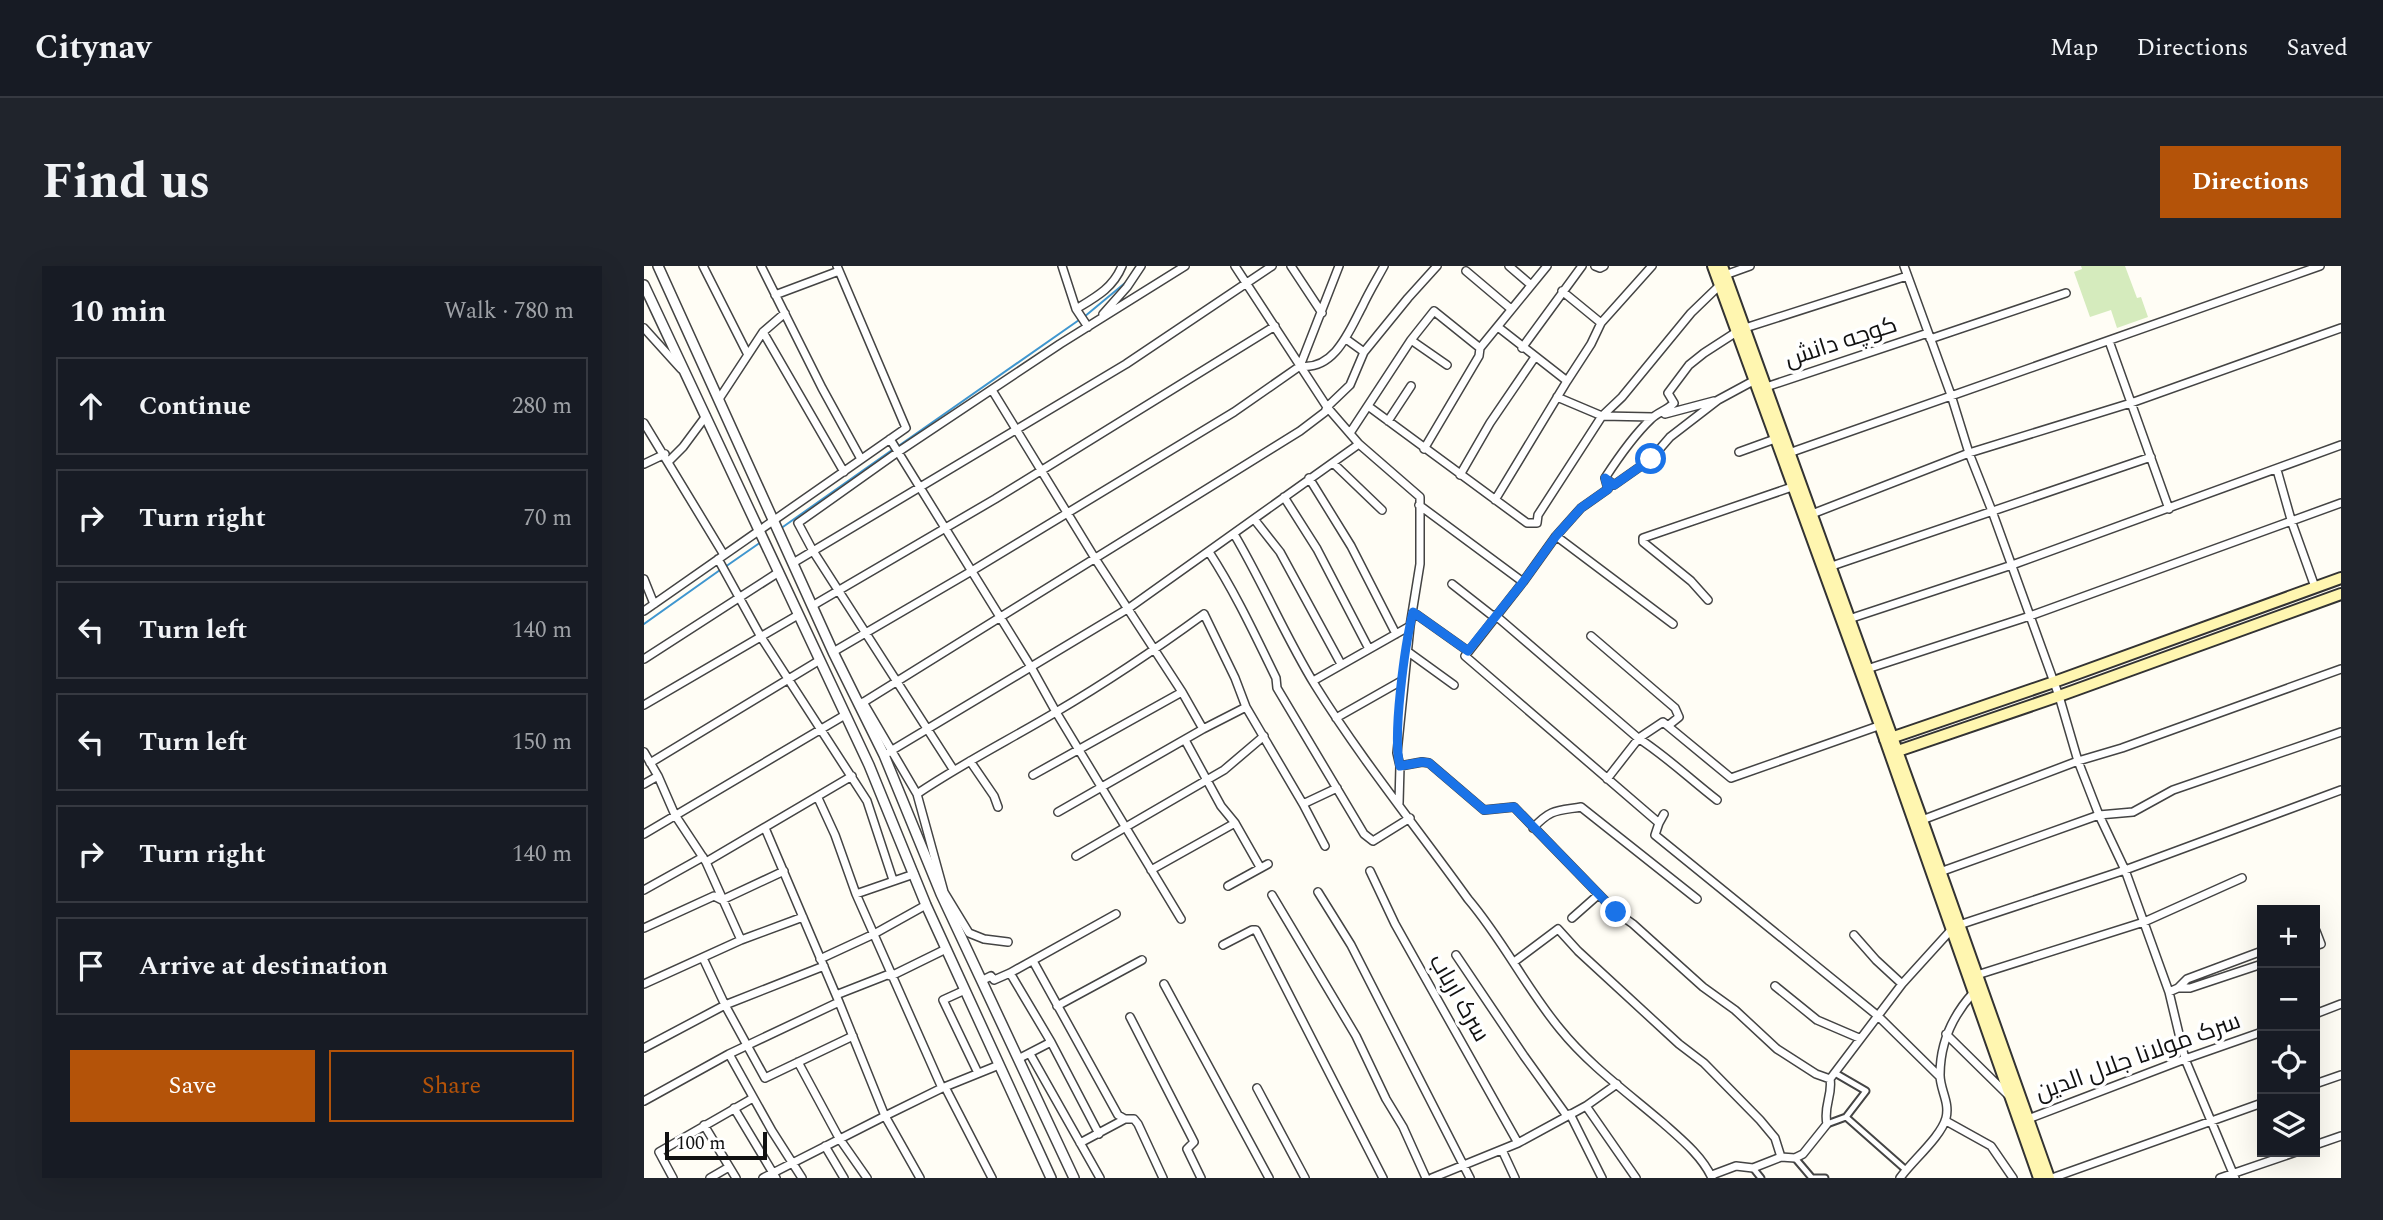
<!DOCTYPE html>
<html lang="en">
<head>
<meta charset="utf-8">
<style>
	:root { --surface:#171b24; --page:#20242c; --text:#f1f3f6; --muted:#9ea1a6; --line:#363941; --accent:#b45309 }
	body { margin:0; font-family:Spectral,Cairo,serif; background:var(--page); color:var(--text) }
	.controls { position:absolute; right:21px; bottom:21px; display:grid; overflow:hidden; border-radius:0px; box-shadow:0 7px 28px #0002 }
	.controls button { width:63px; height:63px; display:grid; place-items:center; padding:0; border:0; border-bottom:2px solid var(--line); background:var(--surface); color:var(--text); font:35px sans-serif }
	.scale { position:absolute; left:21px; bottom:18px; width:102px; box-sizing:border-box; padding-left:7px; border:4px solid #111; border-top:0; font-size:19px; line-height:24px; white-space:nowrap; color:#111; -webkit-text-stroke:5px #fff; paint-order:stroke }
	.stop { position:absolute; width:21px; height:21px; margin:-16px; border:5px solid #1a73e8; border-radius:50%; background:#fff }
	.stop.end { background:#1a73e8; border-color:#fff; box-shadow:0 2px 7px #0008 }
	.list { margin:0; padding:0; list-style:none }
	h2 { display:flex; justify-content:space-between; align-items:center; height:91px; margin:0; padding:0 28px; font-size:30px }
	h2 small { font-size:23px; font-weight:400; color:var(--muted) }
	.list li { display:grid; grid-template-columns:46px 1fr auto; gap:21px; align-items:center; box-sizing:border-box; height:98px; margin:0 14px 14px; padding:0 14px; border:2px solid var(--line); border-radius:0px }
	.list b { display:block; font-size:26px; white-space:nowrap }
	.list em { font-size:23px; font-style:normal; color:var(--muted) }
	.actions { display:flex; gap:14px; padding:21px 28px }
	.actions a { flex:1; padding:16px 0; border:2px solid var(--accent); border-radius:0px; text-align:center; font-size:24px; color:var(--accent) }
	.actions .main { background:var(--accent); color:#fff }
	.icon { flex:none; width:38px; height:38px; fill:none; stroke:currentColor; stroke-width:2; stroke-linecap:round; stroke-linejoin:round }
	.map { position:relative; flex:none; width:1697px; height:912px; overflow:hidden; border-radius:0px }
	header { display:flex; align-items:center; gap:42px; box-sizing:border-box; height:98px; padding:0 35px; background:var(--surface); border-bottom:2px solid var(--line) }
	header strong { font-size:33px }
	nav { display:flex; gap:38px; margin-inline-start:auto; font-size:24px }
	.intro { display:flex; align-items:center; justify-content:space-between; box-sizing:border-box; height:168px; padding:0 42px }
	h1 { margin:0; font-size:49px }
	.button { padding:18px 32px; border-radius:0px; background:var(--accent); color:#fff; font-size:24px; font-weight:700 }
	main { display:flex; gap:42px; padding:0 42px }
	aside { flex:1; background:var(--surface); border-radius:0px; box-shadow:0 7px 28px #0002 }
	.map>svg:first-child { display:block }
	.green { fill:#d5ebbd }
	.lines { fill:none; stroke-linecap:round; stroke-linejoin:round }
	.stream { stroke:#3f96cf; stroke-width:2 }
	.pedestrian-casing { stroke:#444; stroke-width:9 }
	.minor-casing { stroke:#444; stroke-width:10 }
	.tertiary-casing { stroke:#444; stroke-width:12 }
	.secondary-casing { stroke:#333; stroke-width:14 }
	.pedestrian { stroke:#fff; stroke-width:5 }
	.minor { stroke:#fff; stroke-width:7 }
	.tertiary { stroke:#fff; stroke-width:9 }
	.secondary { stroke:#fff6b0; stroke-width:10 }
	.route { stroke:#1a73e8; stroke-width:9 }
	.labels { text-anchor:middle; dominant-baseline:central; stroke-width:7; stroke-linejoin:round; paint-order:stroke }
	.street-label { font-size:24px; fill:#111; stroke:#fff }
</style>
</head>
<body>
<header>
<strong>Citynav</strong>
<nav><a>Map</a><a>Directions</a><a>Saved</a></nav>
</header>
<div class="intro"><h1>Find us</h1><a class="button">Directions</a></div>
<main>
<aside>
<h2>10 min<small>Walk · 780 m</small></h2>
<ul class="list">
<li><svg class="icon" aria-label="ahead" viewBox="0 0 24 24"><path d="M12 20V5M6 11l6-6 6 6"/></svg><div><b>Continue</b></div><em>280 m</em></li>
<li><svg class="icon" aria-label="right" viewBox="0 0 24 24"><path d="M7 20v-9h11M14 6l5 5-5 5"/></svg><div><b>Turn right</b></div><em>70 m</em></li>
<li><svg class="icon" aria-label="left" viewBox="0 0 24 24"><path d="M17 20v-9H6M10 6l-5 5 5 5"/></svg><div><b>Turn left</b></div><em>140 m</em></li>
<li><svg class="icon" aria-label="left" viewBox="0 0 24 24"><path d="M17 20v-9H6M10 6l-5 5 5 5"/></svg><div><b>Turn left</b></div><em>150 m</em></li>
<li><svg class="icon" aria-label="right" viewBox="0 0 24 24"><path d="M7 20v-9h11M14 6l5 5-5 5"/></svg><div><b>Turn right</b></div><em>140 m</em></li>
<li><svg class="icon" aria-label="arrive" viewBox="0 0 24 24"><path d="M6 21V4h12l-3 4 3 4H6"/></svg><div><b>Arrive at destination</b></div></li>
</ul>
<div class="actions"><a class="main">Save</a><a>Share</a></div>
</aside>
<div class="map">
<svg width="1697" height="912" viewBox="0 0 1697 912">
	<rect width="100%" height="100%" fill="#fffdf5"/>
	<!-- green -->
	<path class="green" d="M1437,0H1481L1493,32L1497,31L1504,51L1473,62L1467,44L1446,51L1430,6L1438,3Z"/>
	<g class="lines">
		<!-- stream -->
		<path class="stream" d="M440,51L481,17
			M253,181L435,54
			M136,263L248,184
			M81,301L117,276
			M0,358L76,304"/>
		<!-- pedestrian casing -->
		<g class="pedestrian-casing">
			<path id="pedestrian" d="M1191,807L1222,825L1202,851
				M1183,858L1202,851L1262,904
				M1151,892L1168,912H1181
				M1109,902L1117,912"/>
		</g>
		<!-- minor casing -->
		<g class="minor-casing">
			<path id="minor" d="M59,0L103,87
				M117,0L178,122L217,193
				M418,0L432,43L444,61
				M591,0L683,141L715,178L776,231V298L766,360L753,487L756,500L755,537
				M647,0L678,47
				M865,0L887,19
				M951,0L956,2L960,0
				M1260,0L1307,129L1325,187L1348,245L1415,430L1434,495L1455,549L1481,604L1525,726L1541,793L1591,912
				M822,5L867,43
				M1081,9L1106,0
				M918,25L957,57
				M131,29L195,5
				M432,43C452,31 469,22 478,0
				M459,48L483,21L497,0
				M854,61L923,115
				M0,62L37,103
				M1101,62L1263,10
				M119,66L200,206
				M702,73L720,86L764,32L793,0
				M1286,73L1422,27
				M767,74L803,99
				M1465,75L1525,243
				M878,82L938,0
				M656,100C691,105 706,63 719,39C725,26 733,13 740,0
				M1122,121L1284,67
				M348,124L452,294L538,426L559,463
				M913,131L958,150L1009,151
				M75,133L119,66L141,47
				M724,140L883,257H893L894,249L958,150L978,131L1047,47L1076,19
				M1021,148L1070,135
				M744,155L767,120
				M0,157L80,289
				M706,167L767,74L790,45L836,82
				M246,173L387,401L412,446L537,653
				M780,183L835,90L836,82L903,0
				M1095,186L1131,173
				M1145,187L1676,0
				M25,195L39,181L62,150
				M689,197L738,244
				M0,198L21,188
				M1633,204L1648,257L1671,321
				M816,209L846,157L891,91
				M665,212L707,280L752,368
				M961,212L970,219L1007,193L1026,171L1074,134L1111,114
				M640,231L673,283L725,383
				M851,234L923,115L947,78L957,57L1008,0
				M775,239L879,316
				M1168,248L1325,187L1487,137L1697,62
				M610,253L636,286L697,398
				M590,268C619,317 641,370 671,419C717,493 773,562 824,633C859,674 882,722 916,763C945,799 984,827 1019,857C1037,873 1058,890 1068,912
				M912,270L1029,358
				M565,286C591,326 611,369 632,412L633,422L720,568L729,575L766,552
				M74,293L117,371L223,535L249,614
				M149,297L482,98L628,0
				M1185,301L1507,191
				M0,313L10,338
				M808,318L850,351
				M1064,334L1047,315L999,276V272L1148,221
				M168,340L351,233L631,60
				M0,345L262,162L193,0
				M769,346L824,385
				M851,349L994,472C1022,490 1047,514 1073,534
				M1205,353L1368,299L1697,179
				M947,370L1031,442L1035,451L1025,459
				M763,385L810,419
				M189,386L326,306L590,146L656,100L695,0
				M0,393L135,306
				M1223,403L1386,350L1697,237
				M669,415L766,360
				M219,436L273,528L300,626L325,667L340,673L364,676
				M0,439L154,349
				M215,439L656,165L681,146L683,141L706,119L720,86
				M692,452L759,414
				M541,474L577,540L591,557L616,601
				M0,486L14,510L31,549L62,596L97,674
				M240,489L485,342L715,178
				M326,495L350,530L354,541
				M6,497L176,394
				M756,500L778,496L785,497L840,544L870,541L972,646L989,658L1059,721L1091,744L1133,783L1172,808L1186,813
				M309,503L169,285L154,257L254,186L416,78L541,0
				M389,509L538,426
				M963,513L995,472L1019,456L1087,512L1240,458
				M0,518L14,510
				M273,528C317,498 365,474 412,446C463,416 512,383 560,348L591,412L602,441L659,538L681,580
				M174,532L191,569L212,628L298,822
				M659,538L693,522
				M414,546L559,463L602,441
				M1020,548L1015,557L1011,569L1234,750L1296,811
				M1278,554L1434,495L1478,482L1697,403
				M1015,557L821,390L879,316L912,270L937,242L964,223L961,212C974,192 989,170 1007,153C1014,146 1022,145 1030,137L1024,127L1045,99L1060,87L1094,65
				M121,562L195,736L241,850L276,912
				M889,562C907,543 912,545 937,541L1053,633
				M0,568L201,449
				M432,590L580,504L620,470
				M62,596L208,510
				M507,604L591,557
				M726,605L751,658L874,877
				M1296,606L1455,549L1489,546L1529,524L1697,466
				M584,620L624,598
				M0,624L59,591
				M674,626L707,679L826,912
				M212,628L270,608
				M628,629L712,770L742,833L759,861L782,912
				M928,652L954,629
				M1315,659L1481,604L1697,524
				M0,662L70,630L78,634L140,605
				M1671,665H1672L1677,678L1671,680
				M1210,669L1232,694L1258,718
				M579,679L608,664H612L739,912
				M812,689L880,790L923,850
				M59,692L81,739L121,812L209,770
				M176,693L230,668L282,639
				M389,695L474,849L481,853H490L494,858L519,912
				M870,696L914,663L934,685L1035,778L1060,797L1116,854L1131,872L1137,891
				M366,707L407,776L455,868
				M1333,709L1500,656L1598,612
				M339,714L347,710L350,714L366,707L472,648
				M0,718L97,674L159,651
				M520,718L625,912
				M1131,720L1173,754L1215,772
				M1534,722L1543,713L1618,685
				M321,724L299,734L334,807
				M1525,726L1534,722H1546L1618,698
				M192,729L243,709L247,710L302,683
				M413,740L498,694
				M1671,748L1697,738
				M486,751L548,872L550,876L543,883L557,912
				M1302,768L1364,829
				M0,782L81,739L180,700
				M85,788L128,865L158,912
				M386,788L456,912
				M374,793L407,776
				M154,796L195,872L223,912
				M1671,818L1697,809
				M301,821L348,912
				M613,822L661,912
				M0,835L85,788L195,736
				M942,840L992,912
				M90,842L132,912
				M926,848L958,912
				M1384,853L1541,793L1618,766
				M1302,855L1347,880L1369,912
				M60,859L92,912
				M436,877L481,853
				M1671,879L1697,870
				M181,880L200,912
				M858,884L871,912
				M1068,909L1092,900L1109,902L1137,891L1151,892L1159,888L1183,858C1179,840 1189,829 1186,813L1258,718L1307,664
				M29,912L15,886L109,832
				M66,912L85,901
				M119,912L241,850L298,822L355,799
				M788,912L874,877L942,840L973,818
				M1256,912C1268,895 1297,871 1302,852C1306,836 1296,824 1296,809C1296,776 1308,750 1330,726
				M1408,912L1618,837
				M1576,912L1652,886"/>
		</g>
		<!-- tertiary casing -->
		<g class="tertiary-casing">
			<path id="tertiary" d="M14,0L189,386L240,489L297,628L430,912
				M0,19L225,499L282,639L407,912"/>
		</g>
		<!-- secondary casing -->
		<g class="secondary-casing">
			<path id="secondary" d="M1069,0L1236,459L1395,912
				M1078,0L1278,554L1405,912
				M1241,474L1410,416L1697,312
				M1248,487L1415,430L1697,328"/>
		</g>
		<!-- pedestrian -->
		<use href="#pedestrian" class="pedestrian"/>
		<!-- minor -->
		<use href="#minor" class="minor"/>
		<!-- tertiary -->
		<use href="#tertiary" class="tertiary"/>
		<!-- secondary -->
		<use href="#secondary" class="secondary"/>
	</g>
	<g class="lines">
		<!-- route -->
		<path class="route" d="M972,646L870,541L840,544L785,497L778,496L756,500C748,471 761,378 769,346L824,385L879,316L912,270L937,242L964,223L961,212L970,219L1007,193"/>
	</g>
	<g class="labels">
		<!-- street labels -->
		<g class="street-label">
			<text transform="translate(1197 76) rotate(-18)">کوچه دانش</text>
			<text transform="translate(815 732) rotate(60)">سرک ارباب</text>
			<text transform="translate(1494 791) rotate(-20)">سرک مولانا جلال الدین</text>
		</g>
	</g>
</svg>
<div class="controls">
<button>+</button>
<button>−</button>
<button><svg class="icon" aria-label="locate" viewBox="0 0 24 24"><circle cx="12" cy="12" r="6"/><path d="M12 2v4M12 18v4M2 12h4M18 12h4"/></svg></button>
<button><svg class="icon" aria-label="layers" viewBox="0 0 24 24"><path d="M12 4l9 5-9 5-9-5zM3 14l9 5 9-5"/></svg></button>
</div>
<div class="scale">100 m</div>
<div class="stop" style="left:1007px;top:193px"></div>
<div class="stop end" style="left:972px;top:646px"></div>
</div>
</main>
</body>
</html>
